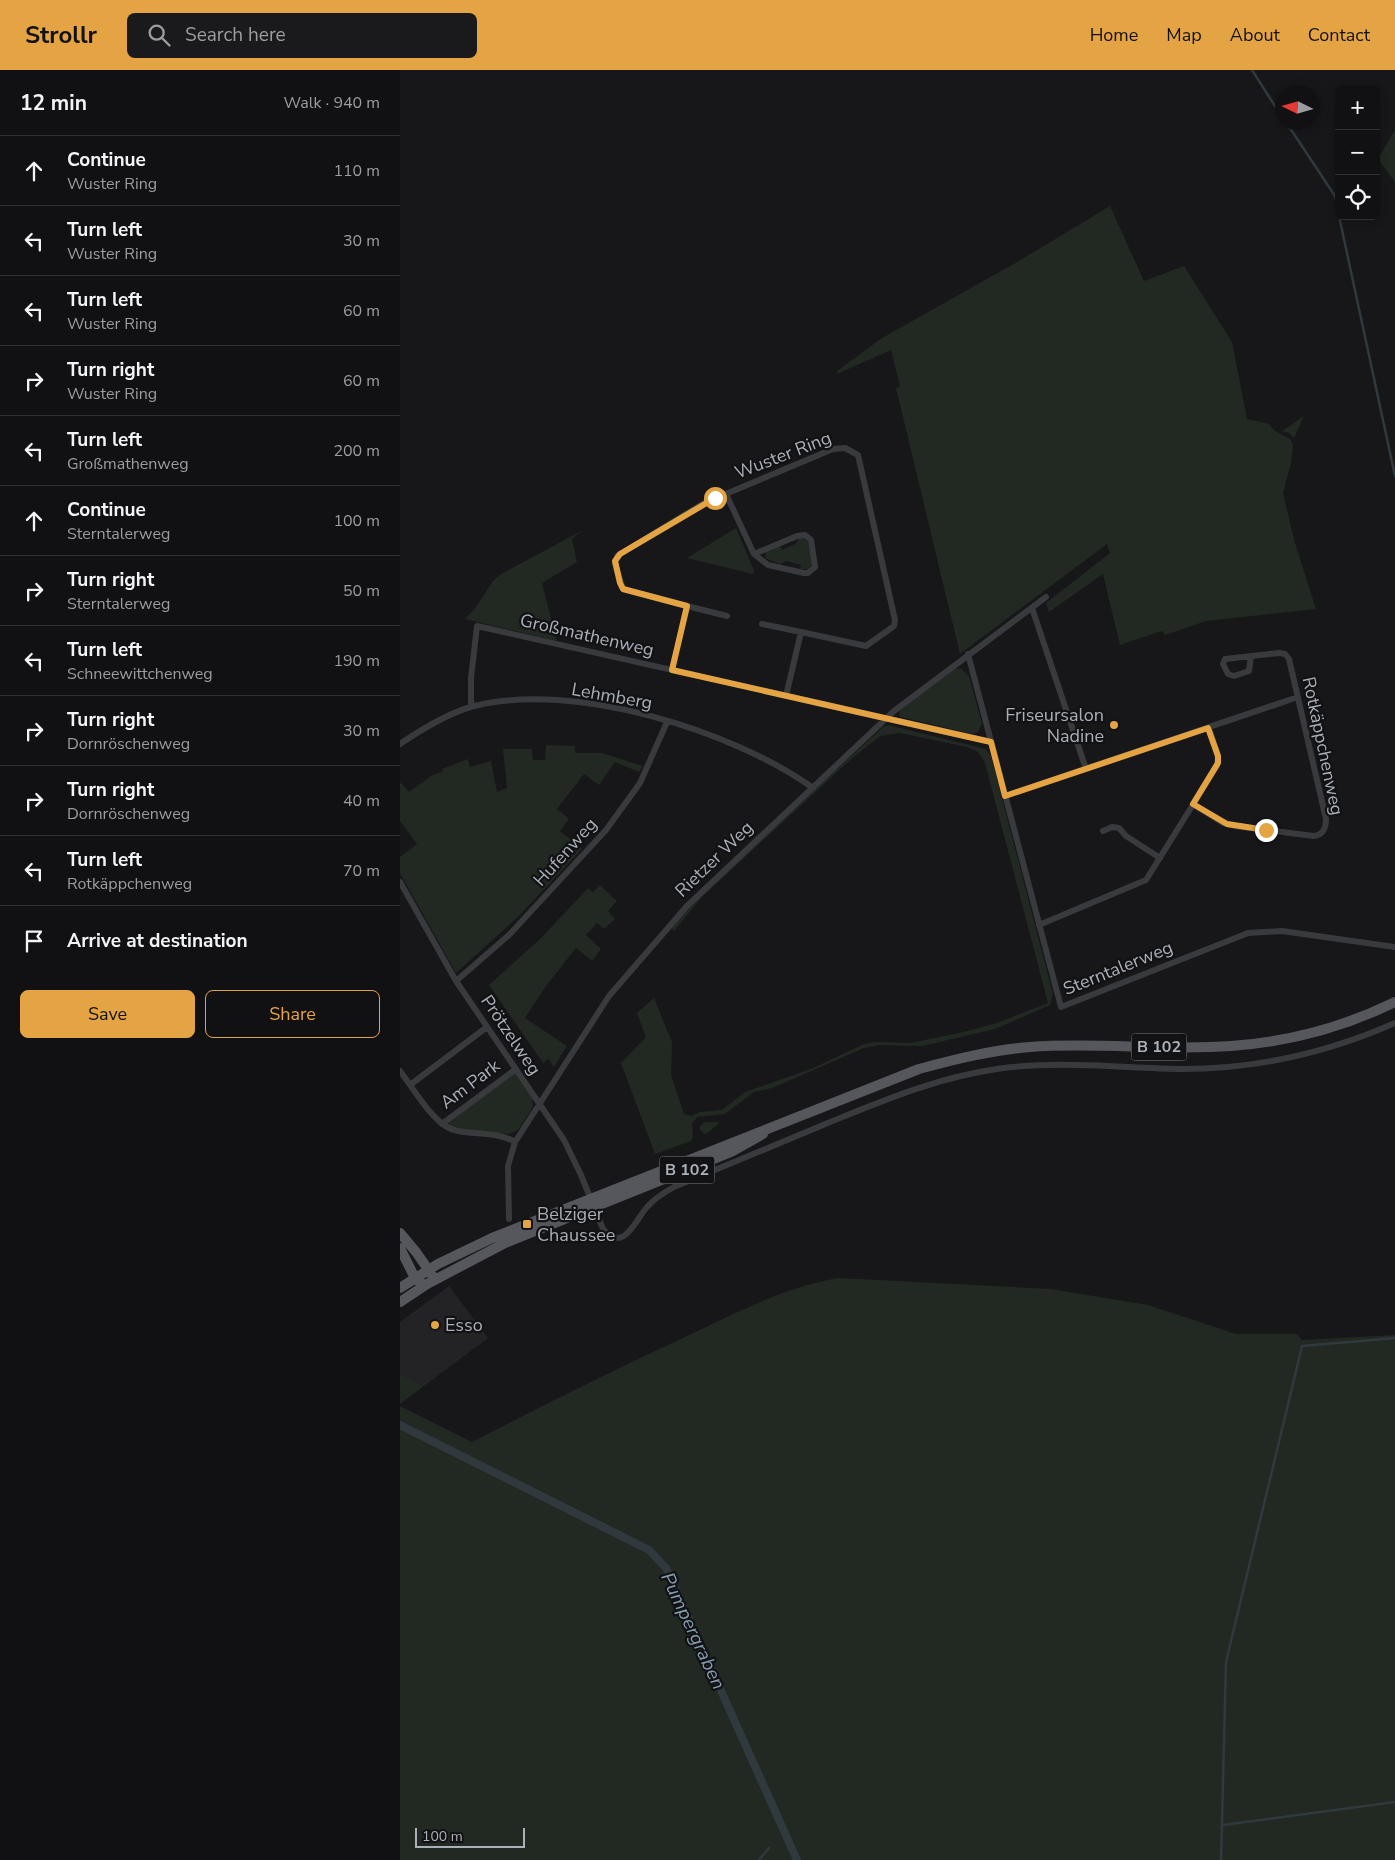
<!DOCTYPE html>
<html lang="en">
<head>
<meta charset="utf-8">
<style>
	:root { --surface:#111113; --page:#1a1a1c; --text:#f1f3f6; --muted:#9c9da0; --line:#303133; --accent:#e5a443 }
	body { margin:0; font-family:"Nunito Sans",sans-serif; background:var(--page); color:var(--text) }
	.controls { position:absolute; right:15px; top:15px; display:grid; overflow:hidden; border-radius:8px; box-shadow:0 2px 8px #0003 }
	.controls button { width:45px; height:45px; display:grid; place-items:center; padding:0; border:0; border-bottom:1px solid var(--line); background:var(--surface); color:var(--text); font:25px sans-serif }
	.compass { position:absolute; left:875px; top:15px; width:45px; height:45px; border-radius:50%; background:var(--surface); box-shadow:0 2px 8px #0003; rotate:275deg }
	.scale { position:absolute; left:15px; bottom:12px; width:110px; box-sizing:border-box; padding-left:5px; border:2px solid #aaafb8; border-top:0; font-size:14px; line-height:18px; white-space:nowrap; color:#aaafb8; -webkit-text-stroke:4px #121214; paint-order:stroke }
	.stop { position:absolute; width:15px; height:15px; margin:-11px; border:4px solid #e5a443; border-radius:50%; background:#fff }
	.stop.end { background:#e5a443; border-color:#fff; box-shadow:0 1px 5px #0008 }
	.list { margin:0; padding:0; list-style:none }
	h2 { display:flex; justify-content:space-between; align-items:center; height:65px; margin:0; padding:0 20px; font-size:21px }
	h2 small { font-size:16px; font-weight:400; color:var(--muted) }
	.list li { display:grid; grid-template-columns:32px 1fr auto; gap:15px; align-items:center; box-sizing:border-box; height:70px; padding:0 20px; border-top:1px solid var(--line) }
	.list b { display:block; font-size:19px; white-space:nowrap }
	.list p { margin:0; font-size:16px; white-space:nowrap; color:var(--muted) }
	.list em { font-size:16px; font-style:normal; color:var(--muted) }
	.actions { display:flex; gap:10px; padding:15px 20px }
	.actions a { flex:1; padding:11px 0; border:1px solid var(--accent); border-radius:8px; text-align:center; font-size:18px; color:var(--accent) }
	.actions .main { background:var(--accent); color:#111 }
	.icon { flex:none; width:28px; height:28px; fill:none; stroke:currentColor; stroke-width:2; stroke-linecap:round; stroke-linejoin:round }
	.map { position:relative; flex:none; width:995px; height:1790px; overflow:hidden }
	header { display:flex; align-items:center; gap:30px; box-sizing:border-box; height:70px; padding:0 25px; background:var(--accent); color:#111 }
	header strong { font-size:24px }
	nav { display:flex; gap:28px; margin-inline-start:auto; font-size:18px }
	.search { width:350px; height:45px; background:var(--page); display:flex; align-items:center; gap:12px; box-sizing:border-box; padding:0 18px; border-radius:8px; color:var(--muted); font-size:19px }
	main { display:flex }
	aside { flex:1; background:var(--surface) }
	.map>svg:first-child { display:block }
	.built { fill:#232326 }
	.green { fill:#212922 }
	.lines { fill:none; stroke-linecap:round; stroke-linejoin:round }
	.stream { stroke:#30393e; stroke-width:2.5 }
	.canal { stroke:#30393e; stroke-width:8 }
	.street { stroke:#383a3e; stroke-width:6 }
	.primary { stroke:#55575d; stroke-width:10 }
	.route { stroke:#e5a443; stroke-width:6 }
	.poi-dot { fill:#e5a443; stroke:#121214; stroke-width:2 }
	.labels { text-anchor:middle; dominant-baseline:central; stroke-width:4.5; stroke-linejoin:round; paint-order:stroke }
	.shield { fill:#121214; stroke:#7c8087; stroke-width:1 }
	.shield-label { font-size:16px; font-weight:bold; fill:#aaafb8 }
	.street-label { font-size:18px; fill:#aaafb8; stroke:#121214 }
	.poi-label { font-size:18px; fill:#aaafb8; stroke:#121214; text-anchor:start }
	.water-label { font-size:19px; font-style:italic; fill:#849eb0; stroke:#121214 }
</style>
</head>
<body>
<header>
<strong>Strollr</strong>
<div class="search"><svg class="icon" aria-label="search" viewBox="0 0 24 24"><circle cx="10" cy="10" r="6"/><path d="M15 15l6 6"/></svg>Search here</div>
<nav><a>Home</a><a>Map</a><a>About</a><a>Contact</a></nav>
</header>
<main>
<aside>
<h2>12 min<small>Walk · 940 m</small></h2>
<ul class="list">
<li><svg class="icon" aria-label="ahead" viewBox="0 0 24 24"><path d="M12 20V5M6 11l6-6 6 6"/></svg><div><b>Continue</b><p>Wuster Ring</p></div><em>110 m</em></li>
<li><svg class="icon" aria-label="left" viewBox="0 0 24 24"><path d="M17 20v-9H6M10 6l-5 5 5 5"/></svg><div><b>Turn left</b><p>Wuster Ring</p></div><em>30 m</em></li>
<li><svg class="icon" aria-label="left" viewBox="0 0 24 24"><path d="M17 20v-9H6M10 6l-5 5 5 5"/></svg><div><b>Turn left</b><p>Wuster Ring</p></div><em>60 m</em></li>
<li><svg class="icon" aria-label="right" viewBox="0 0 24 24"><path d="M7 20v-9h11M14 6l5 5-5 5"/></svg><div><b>Turn right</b><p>Wuster Ring</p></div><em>60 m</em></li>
<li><svg class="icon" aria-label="left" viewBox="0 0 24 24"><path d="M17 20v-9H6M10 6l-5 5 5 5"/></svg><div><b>Turn left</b><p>Großmathenweg</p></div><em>200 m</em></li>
<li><svg class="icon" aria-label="ahead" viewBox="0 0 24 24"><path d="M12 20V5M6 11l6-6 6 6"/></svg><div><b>Continue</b><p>Sterntalerweg</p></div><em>100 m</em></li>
<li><svg class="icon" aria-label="right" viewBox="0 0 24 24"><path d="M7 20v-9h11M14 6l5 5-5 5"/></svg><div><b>Turn right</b><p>Sterntalerweg</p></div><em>50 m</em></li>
<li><svg class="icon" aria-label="left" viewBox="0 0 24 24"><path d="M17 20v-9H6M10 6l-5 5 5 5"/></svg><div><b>Turn left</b><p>Schneewittchenweg</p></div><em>190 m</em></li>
<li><svg class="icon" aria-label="right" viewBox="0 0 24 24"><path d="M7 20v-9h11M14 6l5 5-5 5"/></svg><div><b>Turn right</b><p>Dornröschenweg</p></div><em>30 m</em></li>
<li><svg class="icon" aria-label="right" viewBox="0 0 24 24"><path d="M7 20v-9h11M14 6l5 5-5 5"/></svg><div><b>Turn right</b><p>Dornröschenweg</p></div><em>40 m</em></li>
<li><svg class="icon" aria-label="left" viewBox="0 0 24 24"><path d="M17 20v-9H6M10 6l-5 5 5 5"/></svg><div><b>Turn left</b><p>Rotkäppchenweg</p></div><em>70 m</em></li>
<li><svg class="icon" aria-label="arrive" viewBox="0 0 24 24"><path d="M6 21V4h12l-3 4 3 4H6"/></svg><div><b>Arrive at destination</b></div></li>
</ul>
<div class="actions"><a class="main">Save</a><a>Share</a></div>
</aside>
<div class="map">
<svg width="995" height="1790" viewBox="0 0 995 1790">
	<rect width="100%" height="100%" fill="#171719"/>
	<!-- built -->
	<path class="built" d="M49,1216L88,1268L24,1316L0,1304V1252Z"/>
	<!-- green -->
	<path class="green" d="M995,60V112L978,89Z
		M710,136L744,211L784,196L832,272L847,349L869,354L874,360L891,370L893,375L891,393L883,423L895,473L916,539L806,551L765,565L762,561L720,575L703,504L649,542L646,533L710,483L707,474L560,584L496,318L500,316L491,280L437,304V301L482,268L619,191Z
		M904,346L894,368L889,363L882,361Z
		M336,458L354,500L353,504L287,488Z
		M183,460L172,469L177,492L142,513L157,571L65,549L76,537L93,511L101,504Z
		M399,468H403L408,472L412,494L408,499H400L401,495L386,491L380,494L365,488L366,482L380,476L382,480L396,474Z
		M560,598L569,606L582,654L578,662L572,664L501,647L499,643L501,638L555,599Z
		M488,655L586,679L591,686L653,924L650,935L595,959L522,976L479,975L464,978L372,1018L354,1022L325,1044L297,1047L292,1054L293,1067L291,1071L255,1084L221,993L246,967L237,943L254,928L272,972L271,1005L284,1044L291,1046L300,1042L322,1040L345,1022L411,999L464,974L474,972L510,973L559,963L597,953L648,933L585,693L578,682L567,677L500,663L480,666L450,690L302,827L274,861L271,857C335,785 413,723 483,657Z
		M146,675L175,676V683H202L243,696L239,702L215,692L199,715L184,704L157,739L169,749L160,761L182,779L119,846L56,903L0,803V787L17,774L0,751V712L9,722L31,706L43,701L42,699L68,689L70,697L91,691L97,722L107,718L103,679H132L133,690H145Z
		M200,815L217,831L208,841L215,849L204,859L197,853L186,865L201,879L192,891L176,878L146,916L125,948L167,976L154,997L148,989L143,993L89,915L141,868L188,818L193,822Z
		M115,1002L132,1028L133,1037L118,1060L109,1064L60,1059L49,1056L50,1052Z
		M304,1052H317L319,1053L309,1062L304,1064L299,1058Z
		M439,1208L651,1219L748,1235L836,1264H897L902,1270L995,1265V1790H0V1336L72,1372C143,1335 214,1300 287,1266C336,1243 384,1217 439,1208Z
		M0,1304L24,1316L0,1334Z"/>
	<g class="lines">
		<!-- stream -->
		<path class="stream" d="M852,0L882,47
			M886,52L935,126L939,144
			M939,146L995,406
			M823,1755L995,1732
			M359,1790L369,1778
			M821,1790L826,1592L902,1276L995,1268"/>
		<!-- canal -->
		<path class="canal" d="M0,1355L249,1480L266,1498L397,1790"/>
		<!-- street -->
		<path class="street" d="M326,424L354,484L397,466L405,465L411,470L415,497L408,503H404L368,495L354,484
			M287,536L327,546
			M632,538L686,699
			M362,554L401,562L386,626
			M568,584L661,937L848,863L882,861L995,877
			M272,600L287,536L223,519L215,494L217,486L304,433L433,379L445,378L458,385L495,550L494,556L466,576L401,562
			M71,637V608L77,556L591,672
			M0,674C22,659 48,643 74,636C173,611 332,660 413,718
			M605,726L898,627
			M793,734L823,753L835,756L914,766C923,765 926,758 926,749L889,589L885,584L879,583L825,589L823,594L828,604L834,606L849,601L851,586
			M703,761L712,757L719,758L726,766L760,788
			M0,812L56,911L164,1070L181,1105L203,1159C224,1185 236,1148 248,1136C255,1128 265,1122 274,1117C328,1095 381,1072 435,1050C487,1029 540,1007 597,999C658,990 721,998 782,999C856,999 927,983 995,953
			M639,855L746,810L817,696L818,686L809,658
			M56,911L109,865L206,760L240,713L267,652
			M0,1001C14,1019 35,1058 58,1061C78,1065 96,1061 115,1072
			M10,1015L87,957
			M42,1054L116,999
			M109,1149L108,1096L115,1072L209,926L287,836L494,641L646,527"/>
		<!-- primary -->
		<path class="primary" d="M0,1163L16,1182L32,1205
			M0,1178L15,1208L20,1211
			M0,1218L38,1194L92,1168L519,999C556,989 592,980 630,977C697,972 764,981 831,976C888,972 944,957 995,932
			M0,1232L27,1214L105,1173L333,1081L363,1064"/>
	</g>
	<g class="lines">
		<!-- route -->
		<path class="route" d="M315,428L220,484L215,491L220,513L223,519L287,536L272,600L591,672L605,726L808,658L818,686V693L793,734L827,754L866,760"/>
	</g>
	<!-- markers -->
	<g class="poi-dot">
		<circle cx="714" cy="655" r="5"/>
		<rect x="122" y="1149" width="10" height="10" rx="2.5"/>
		<circle cx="35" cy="1255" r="5"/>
	</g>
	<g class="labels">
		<!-- shield labels -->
		<g class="shield">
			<rect x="731.5" y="963.5" width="55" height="27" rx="4"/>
			<rect x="259.5" y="1086.5" width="55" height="27" rx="4"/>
		</g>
		<g class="shield-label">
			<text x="759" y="977">B 102</text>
			<text x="287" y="1100">B 102</text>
		</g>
		<!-- street labels -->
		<g class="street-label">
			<text transform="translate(383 385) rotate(-21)">Wuster Ring</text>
			<text transform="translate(187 565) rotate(13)">Großmathenweg</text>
			<text transform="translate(212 626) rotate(10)">Lehmberg</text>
			<text transform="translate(923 676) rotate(78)">Rotkäppchenweg</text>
			<text transform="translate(165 782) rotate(-48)">Hufenweg</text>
			<text transform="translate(314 789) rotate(-44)">Rietzer Weg</text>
			<text transform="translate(718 898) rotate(-22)">Sterntalerweg</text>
			<text transform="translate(111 965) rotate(56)">Prötzelweg</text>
			<text transform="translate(70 1014) rotate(-37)">Am Park</text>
		</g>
		<!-- poi labels -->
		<g class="poi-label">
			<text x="704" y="645" text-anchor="end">Friseursalon<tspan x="704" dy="21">Nadine</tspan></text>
			<text x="137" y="1144">Belziger<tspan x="137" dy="21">Chaussee</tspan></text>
			<text x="45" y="1255">Esso</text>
		</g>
		<!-- water labels -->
		<g class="water-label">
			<text transform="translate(293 1561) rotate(65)">Pumpergraben</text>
		</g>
	</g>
</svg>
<div class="controls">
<button>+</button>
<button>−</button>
<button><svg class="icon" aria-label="locate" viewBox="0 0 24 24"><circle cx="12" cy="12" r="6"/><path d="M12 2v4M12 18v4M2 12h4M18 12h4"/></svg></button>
</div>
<svg class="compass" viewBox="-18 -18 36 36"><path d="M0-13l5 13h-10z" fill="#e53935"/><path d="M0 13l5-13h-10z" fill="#9c9da0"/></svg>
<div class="scale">100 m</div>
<div class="stop" style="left:315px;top:428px"></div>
<div class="stop end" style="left:866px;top:760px"></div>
</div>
</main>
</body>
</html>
